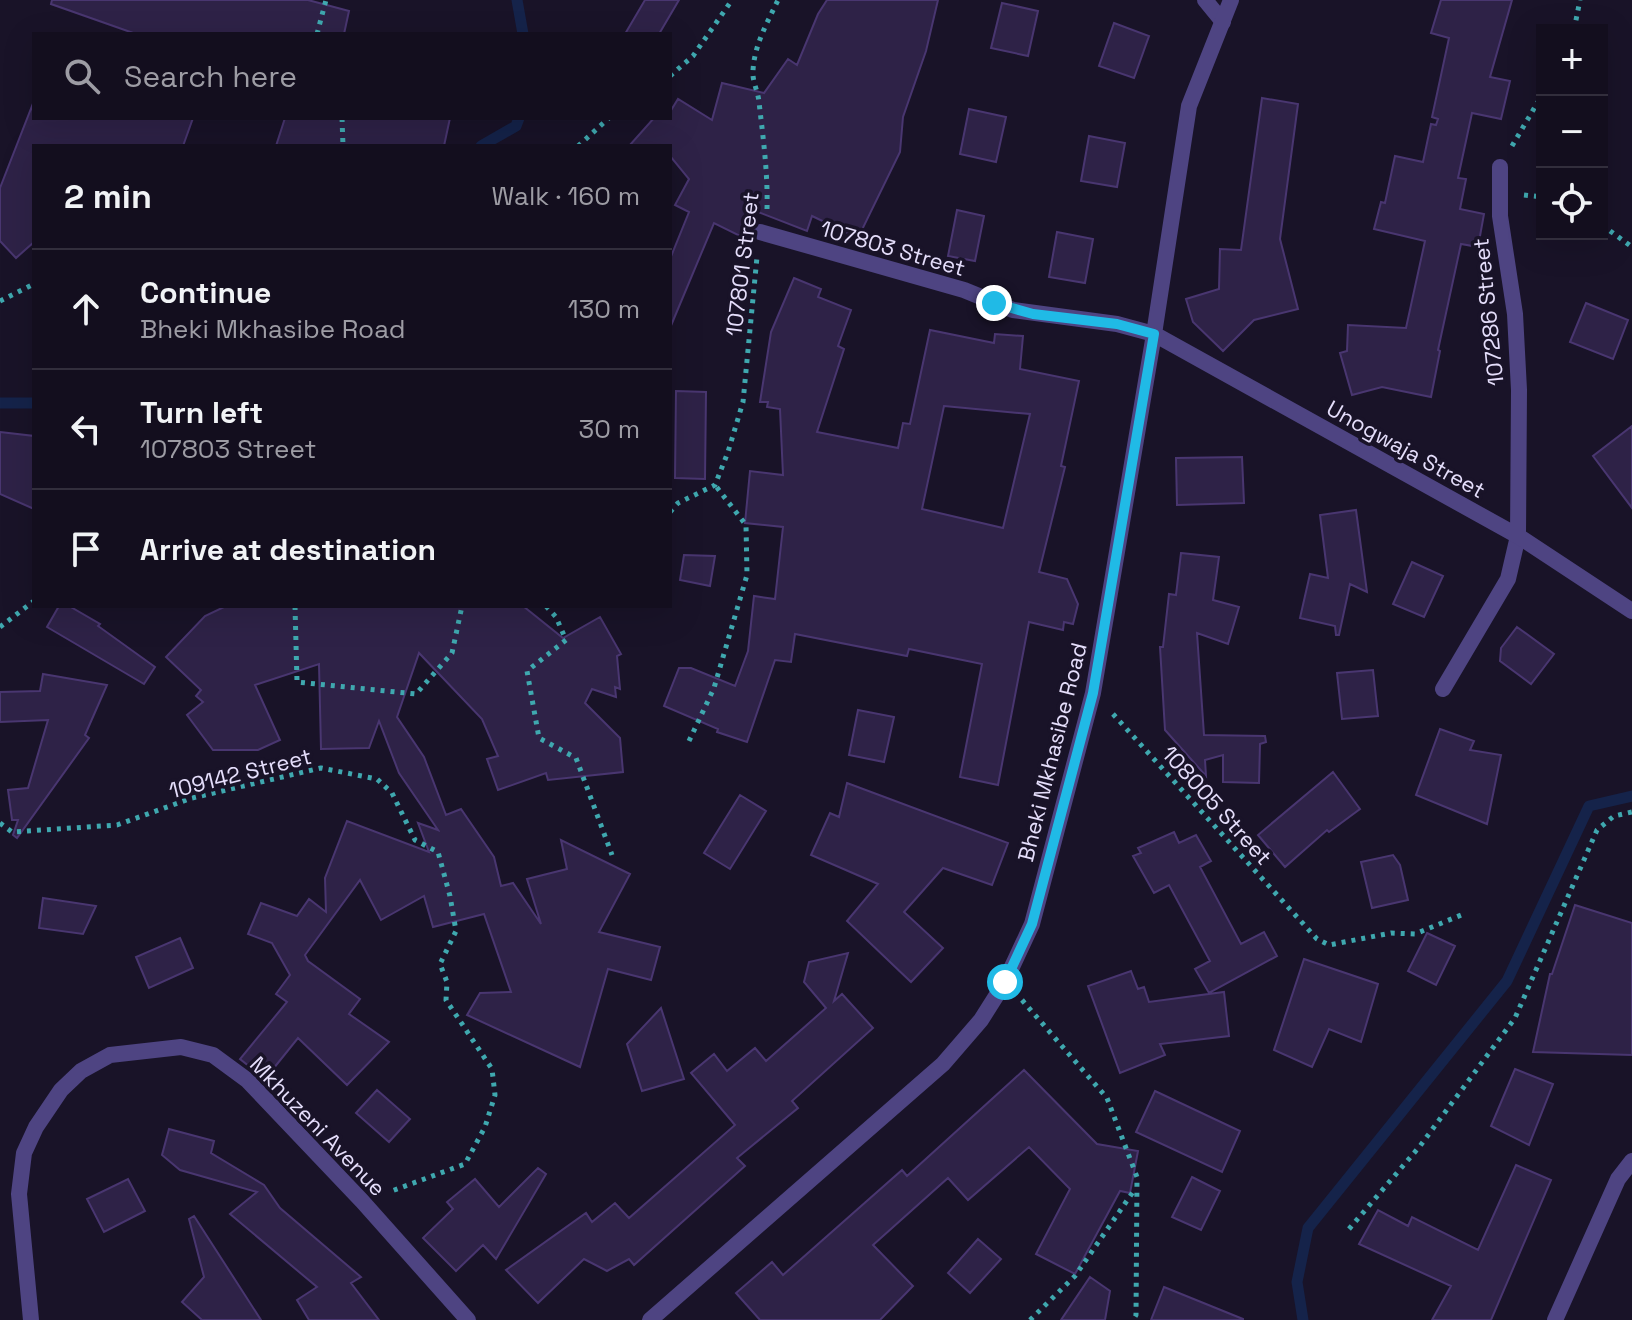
<!DOCTYPE html>
<html lang="en">
<head>
<meta charset="utf-8">
<style>
	:root { --surface:#130e1e; --page:#201c2b; --text:#f1f3f6; --muted:#9d9ca4; --line:#322e3c }
	body { margin:0; font-family:"Space Grotesk",sans-serif; background:var(--page); color:var(--text) }
	.controls { position:absolute; right:24px; top:24px; display:grid; overflow:hidden; border-radius:0px; box-shadow:0 8px 32px #0002 }
	.controls button { width:72px; height:72px; display:grid; place-items:center; padding:0; border:0; border-bottom:2px solid var(--line); background:var(--surface); color:var(--text); font:40px sans-serif }
	.stop { position:absolute; width:24px; height:24px; margin:-18px; border:6px solid #20bae6; border-radius:50%; background:#fff }
	.stop.end { background:#20bae6; border-color:#fff; box-shadow:0 2px 8px #0008 }
	.list { margin:0; padding:0; list-style:none }
	h2 { display:flex; justify-content:space-between; align-items:center; height:104px; margin:0; padding:0 32px; font-size:34px }
	h2 small { font-size:26px; font-weight:400; color:var(--muted) }
	.list li { display:grid; grid-template-columns:52px 1fr auto; gap:24px; align-items:center; box-sizing:border-box; height:120px; padding:0 32px; border-top:2px solid var(--line) }
	.list b { display:block; font-size:30px; white-space:nowrap }
	.list p { margin:0; font-size:26px; white-space:nowrap; color:var(--muted) }
	.list em { font-size:26px; font-style:normal; color:var(--muted) }
	.icon { flex:none; width:44px; height:44px; fill:none; stroke:currentColor; stroke-width:2; stroke-linecap:round; stroke-linejoin:round }
	.map { position:relative; flex:none; width:1632px; height:1320px; overflow:hidden }
	.search { position:absolute; background:var(--surface); box-shadow:0 8px 32px #0002; left:32px; top:32px; width:640px; height:88px; display:flex; align-items:center; gap:20px; box-sizing:border-box; padding:0 28px; border-radius:0px; color:var(--muted); font-size:30px }
	.panel { position:absolute; background:var(--surface); box-shadow:0 8px 32px #0002; left:32px; top:144px; width:640px; height:464px; border-radius:0px }
	.map>svg:first-child { display:block }
	.lines { fill:none; stroke-linecap:round; stroke-linejoin:round }
	.stream { stroke:#15234a; stroke-width:11 }
	.building { fill:#2e2247; stroke:#493670; stroke-width:2; fill-rule:evenodd }
	.path { stroke:#3fa8af; stroke-width:5; stroke-dasharray:4 6; stroke-linecap:butt }
	.service { stroke:#4e4482; stroke-width:16 }
	.minor { stroke:#4e4482; stroke-width:16 }
	.route { stroke:#20bae6; stroke-width:10 }
	.labels { text-anchor:middle; dominant-baseline:central; stroke-width:7; stroke-linejoin:round; paint-order:stroke }
	.street-label { font-size:22px; fill:#e5defb; stroke:#191328 }
</style>
</head>
<body>
<div class="map">
<svg width="1632" height="1320" viewBox="0 0 1632 1320">
	<rect width="100%" height="100%" fill="#191328"/>
	<g class="lines">
		<!-- stream -->
		<path class="stream" d="M517,0L523,34
			M481,146L516,126L519,118
			M0,403H34
			M1303,1320L1297,1282L1308,1228L1507,981L1589,806L1632,796"/>
	</g>
	<!-- building -->
	<path class="building" d="M52,0H308L349,11L344,34H136L51,4Z
		M645,0H679L659,34H625Z
		M827,0H938L926,51L903,117L900,152L858,238L812,216L807,231L753,210L740,236L714,223L670,328V259L689,212L675,205L689,179L670,156V146H629L654,118H670V112L678,99L712,120L722,83L764,93L788,59L797,65L818,14Z
		M1441,0H1512L1490,77L1510,81L1501,119L1472,113L1458,178L1466,179L1460,209L1484,214L1478,247L1461,244L1438,350L1440,351L1431,397L1382,387L1352,395L1340,353L1347,351L1348,325L1406,328L1425,241L1374,229L1381,202L1385,203L1395,156L1423,162L1431,124L1436,125L1438,119L1432,117L1449,38L1431,33Z
		M1002,3L1038,11L1028,56L991,48Z
		M1114,23L1149,36L1134,78L1099,66Z
		M1262,98L1298,104L1280,239L1298,309L1254,320L1223,351L1193,322L1186,299L1219,289L1220,249L1241,250Z
		M32,106L34,118H193L183,146H34V242L16,258L0,241V188Z
		M969,109L1006,117L996,162L960,154Z
		M285,118H450L444,146H276Z
		M1089,136L1125,143L1117,187L1081,181Z
		M957,210L984,216L975,261L948,256Z
		M1057,232L1093,239L1085,283L1049,277Z
		M794,278L821,289L818,297L851,310L838,346L844,349L817,432L898,448L903,423L910,424L930,330L994,343L995,334L1023,336L1020,369L1079,381L1061,466L1065,467L1039,572L1067,579L1078,604L1073,624L1064,622L1063,630L1029,622L998,785L960,777L982,664L909,649L907,656L795,634L791,662L775,660L747,742L717,732L718,729L664,706L679,668H691L735,686L748,651L754,596L775,599L783,527L745,523L750,471L783,475L780,409L767,407L768,402H760L771,332ZM944,406L1030,414L1003,528L922,509Z
		M1586,303L1628,320L1613,359L1570,342Z
		M676,391L706,392L705,479L675,478Z
		M1632,426V508L1593,456Z
		M0,432L34,436V509L0,494Z
		M1242,457L1244,503L1177,505L1176,458Z
		M1356,510L1367,592L1350,584L1339,635H1336L1335,626L1300,618L1310,574L1328,578L1320,515Z
		M1181,553L1219,557L1213,600L1239,607L1228,644L1197,633L1204,735L1265,736L1266,742L1260,744L1259,783L1223,782V755L1205,760L1206,776L1165,730L1160,647H1163L1169,594L1176,595Z
		M684,555L715,556L710,586L680,580Z
		M1412,562L1443,576L1424,617L1393,604Z
		M59,606H69L100,624L98,626L155,667L144,684L47,627Z
		M226,606H523L563,638L600,617L621,654L617,656L620,689L615,687L616,697L592,689L585,703L620,738L623,772L548,780L546,773L498,790L487,759L498,756L482,719L419,653L397,717L424,757L446,815L461,809L494,857L501,886L513,883L541,924L527,879L567,869L561,840L630,874L599,932L660,947L651,980L608,969L580,1067L467,1015L480,993L511,992L484,914L433,927L424,896L381,920L360,880L305,955L308,961L360,999L349,1014L389,1042L347,1085L298,1038L265,1079L240,1059L287,1002L276,994L290,975L272,943L248,934L261,903L297,916L309,899L326,912L325,878L347,821L429,852L418,823L438,830L399,773L379,721L369,748L321,749L319,664L255,685L280,740L258,750H213L187,715L203,702L196,696L201,690L166,657L205,616Z
		M1517,627L1554,654L1531,684L1500,661L1501,648Z
		M1373,670L1378,716L1342,719L1337,673Z
		M43,674L107,685L85,735L89,738L17,838L13,835L18,820H12L8,790L28,788L48,720L0,722V692L40,691Z
		M858,710L894,717L884,762L849,755Z
		M1440,729L1474,741L1470,750L1501,755L1487,824L1416,795Z
		M1333,772L1360,809L1329,832L1327,830L1285,867L1258,835Z
		M847,783L1008,843L992,885L943,868L904,912L943,948L911,982L847,921L878,884L811,855L830,813L839,817Z
		M740,795L766,811L730,869L704,853Z
		M1174,832L1179,843L1196,835L1211,861L1200,867L1241,944L1264,932L1277,956L1209,993L1195,969L1210,961L1169,885L1154,893L1133,856L1141,853L1138,848Z
		M1393,855L1400,865L1408,900L1372,908L1361,862Z
		M43,898L96,906L83,934L39,928Z
		M1575,905L1632,923V1055L1533,1052L1550,974H1552Z
		M1427,933L1455,946L1436,985L1408,971Z
		M180,938L193,968L149,988L136,957Z
		M848,953L834,1001L842,994L873,1028L792,1101L798,1108L737,1158L745,1166L634,1265L629,1259L607,1271L584,1259L538,1303L506,1270L586,1213L592,1222L615,1203L629,1218L735,1125L691,1073L714,1054L727,1071L755,1048L766,1061L826,1008L804,982L809,962Z
		M1304,959L1378,984L1361,1042L1329,1029L1312,1067L1274,1050Z
		M1131,971L1138,989L1144,987L1149,1002L1224,992L1229,1036L1160,1044L1165,1055L1120,1073L1088,986Z
		M661,1008L684,1079L642,1091L627,1044Z
		M1515,1069L1553,1084L1529,1145L1491,1126Z
		M1024,1070L1097,1144L1138,1151L1130,1193L1120,1191L1075,1274L1036,1254L1070,1189L1029,1147L968,1200L948,1178L873,1245L913,1286L880,1320H760L736,1293L772,1262L783,1275L902,1170L907,1176Z
		M377,1090L410,1119L389,1142L356,1113Z
		M1155,1091L1240,1131L1222,1172L1136,1132Z
		M169,1129L214,1141L211,1153L264,1185L280,1208L361,1277L351,1283L379,1320H309L297,1300L317,1287L230,1214L257,1192L180,1170L162,1155Z
		M1516,1165L1551,1180L1491,1320H1432L1451,1286L1359,1244L1378,1210L1408,1226L1412,1217L1478,1250Z
		M538,1168L546,1174L496,1259L483,1245L456,1271L423,1238L453,1209L447,1202L475,1179L499,1207Z
		M1192,1177L1220,1191L1201,1230L1172,1217Z
		M128,1179L145,1211L104,1232L87,1199Z
		M194,1216L261,1320H202L182,1302L204,1277L189,1219Z
		M978,1239L1001,1259L970,1293L948,1273Z
		M1090,1277L1110,1291L1105,1320H1061Z
		M1164,1287L1243,1319V1320H1151Z"/>
	<g class="lines">
		<!-- path -->
		<path class="path" d="M1574,30L1580,0
			M317,34L326,0
			M670,76L693,56L732,0
			M342,118L343,146
			M578,146L609,118
			M1512,146L1542,95
			M1524,195L1542,197
			M767,209C768,173 763,137 759,102C758,91 752,81 753,71C754,46 767,23 778,0
			M1602,225L1632,247
			M0,301L34,284
			M670,512L678,503L715,485L728,452L743,402L757,257
			M295,606L297,682L416,694L452,653L462,606
			M546,606L556,617L566,640L527,671L539,738L576,758L612,855
			M0,627L34,601
			M1113,714L1317,939L1329,945L1391,933L1415,934L1466,913
			M689,741L714,688L747,575L746,525L715,485
			M0,823L12,832L117,825L192,798L321,768L377,779L392,793L415,840L438,852L450,896L456,931L440,964L447,982L446,1000L492,1069L495,1095L485,1127L465,1164L389,1192
			M1022,1000L1107,1098L1137,1177L1136,1315L1133,1320
			M1349,1229L1420,1146L1515,1018L1597,830L1614,816L1632,812
			M1030,1320L1075,1276L1135,1189"/>
		<!-- service -->
		<path class="service" d="M1205,0L1223,22
			M1443,689L1508,579L1518,536"/>
		<!-- minor -->
		<path class="minor" d="M1500,167V216L1515,314L1519,390L1518,536
			M760,232L964,290L1013,310L1117,324L1154,334L1518,536L1632,611
			M31,1320L19,1194L24,1153L36,1127L61,1090L81,1071L110,1055L181,1047L213,1055L247,1080L362,1201L468,1320
			M650,1320L943,1064L981,1020L1005,982L1032,924L1093,693L1154,334L1189,106L1231,0
			M1555,1320L1618,1179L1632,1161"/>
	</g>
	<g class="lines">
		<!-- route -->
		<path class="route" d="M994,303L1033,314L1117,324L1154,334L1093,693L1032,924L1005,982"/>
	</g>
	<g class="labels">
		<!-- street labels -->
		<g class="street-label">
			<text transform="translate(893 248) rotate(16)">107803 Street</text>
			<text transform="translate(742 264) rotate(-83)">107801 Street</text>
			<text transform="translate(1488 312) rotate(-96)">107286 Street</text>
			<text transform="translate(1406 449) rotate(29)">Unogwaja Street</text>
			<text transform="translate(1052 752) rotate(-76)">Bheki Mkhasibe Road</text>
			<text transform="translate(240 773) rotate(-14)">109142 Street</text>
			<text transform="translate(1217 805) rotate(48)">108005 Street</text>
			<text transform="translate(318 1126) rotate(46)">Mkhuzeni Avenue</text>
		</g>
	</g>
</svg>
<div class="controls">
<button>+</button>
<button>−</button>
<button><svg class="icon" aria-label="locate" viewBox="0 0 24 24"><circle cx="12" cy="12" r="6"/><path d="M12 2v4M12 18v4M2 12h4M18 12h4"/></svg></button>
</div>
<div class="stop" style="left:1005px;top:982px"></div>
<div class="stop end" style="left:994px;top:303px"></div>
<div class="search"><svg class="icon" aria-label="search" viewBox="0 0 24 24"><circle cx="10" cy="10" r="6"/><path d="M15 15l6 6"/></svg>Search here</div>
<section class="panel">
<h2>2 min<small>Walk · 160 m</small></h2>
<ul class="list">
<li><svg class="icon" aria-label="ahead" viewBox="0 0 24 24"><path d="M12 20V5M6 11l6-6 6 6"/></svg><div><b>Continue</b><p>Bheki Mkhasibe Road</p></div><em>130 m</em></li>
<li><svg class="icon" aria-label="left" viewBox="0 0 24 24"><path d="M17 20v-9H6M10 6l-5 5 5 5"/></svg><div><b>Turn left</b><p>107803 Street</p></div><em>30 m</em></li>
<li><svg class="icon" aria-label="arrive" viewBox="0 0 24 24"><path d="M6 21V4h12l-3 4 3 4H6"/></svg><div><b>Arrive at destination</b></div></li>
</ul>
</section>
</div>
</body>
</html>
